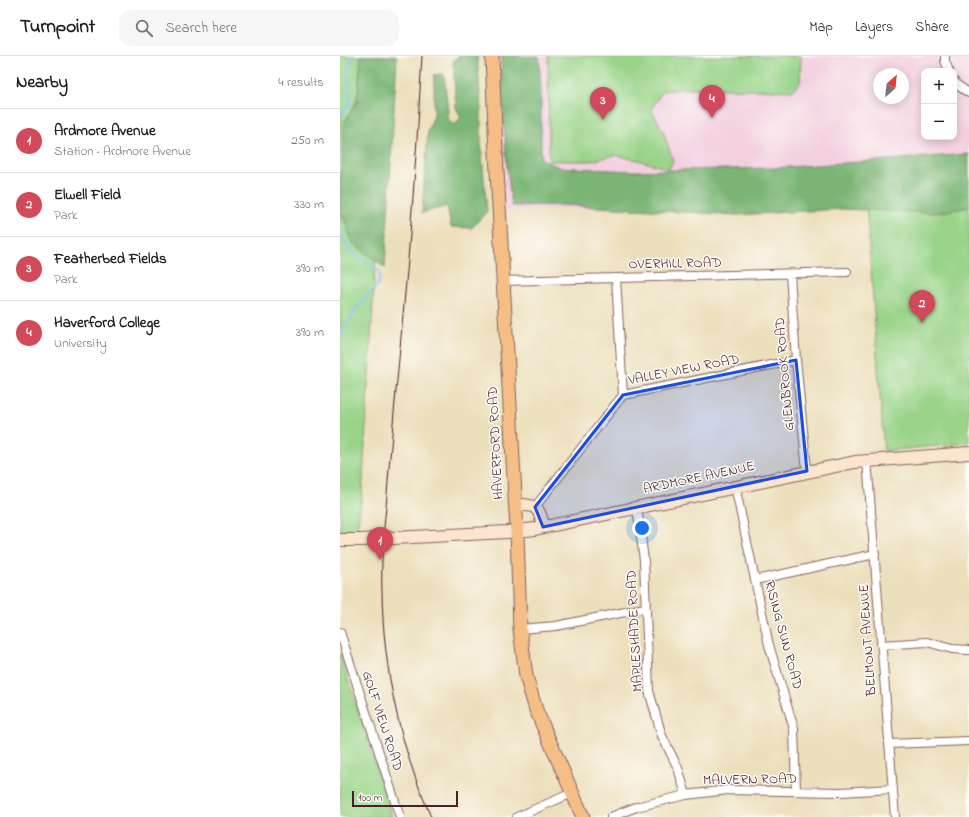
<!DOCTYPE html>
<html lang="en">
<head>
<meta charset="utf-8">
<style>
	:root { --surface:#fff; --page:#f6f6f6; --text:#202124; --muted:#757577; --line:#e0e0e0; --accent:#d1495b }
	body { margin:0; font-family:"Indie Flower",sans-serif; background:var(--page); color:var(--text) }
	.controls { position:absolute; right:12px; top:12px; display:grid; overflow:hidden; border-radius:8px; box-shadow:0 2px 10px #0003 }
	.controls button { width:36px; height:36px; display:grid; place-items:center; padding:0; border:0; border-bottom:1px solid var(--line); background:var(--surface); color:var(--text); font:20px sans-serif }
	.compass { position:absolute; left:533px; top:12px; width:36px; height:36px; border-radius:50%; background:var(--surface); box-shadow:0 2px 10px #0003; rotate:27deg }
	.scale { position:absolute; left:12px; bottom:10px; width:106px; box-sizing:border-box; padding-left:4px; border:2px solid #4a1f2b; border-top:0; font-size:11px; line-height:14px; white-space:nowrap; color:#4a1f2b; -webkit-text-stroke:3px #fdfcf7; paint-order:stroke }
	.you { position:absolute; left:302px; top:472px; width:14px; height:14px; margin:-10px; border:3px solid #fff; border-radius:50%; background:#1a73e8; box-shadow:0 0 0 6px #1a73e833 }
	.badge { display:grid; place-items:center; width:26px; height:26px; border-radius:50%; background:var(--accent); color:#fff; font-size:13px; font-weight:700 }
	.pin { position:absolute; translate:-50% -33px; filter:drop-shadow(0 1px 2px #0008) }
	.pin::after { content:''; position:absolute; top:21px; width:14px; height:12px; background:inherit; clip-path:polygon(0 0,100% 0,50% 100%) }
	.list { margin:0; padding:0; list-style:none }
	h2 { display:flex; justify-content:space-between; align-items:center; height:52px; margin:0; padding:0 16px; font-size:17px }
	h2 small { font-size:13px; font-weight:400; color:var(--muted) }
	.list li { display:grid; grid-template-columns:26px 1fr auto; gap:12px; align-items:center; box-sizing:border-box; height:64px; padding:0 16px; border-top:1px solid var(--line) }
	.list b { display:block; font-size:15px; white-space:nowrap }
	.list p { margin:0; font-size:13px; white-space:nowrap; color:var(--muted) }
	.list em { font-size:13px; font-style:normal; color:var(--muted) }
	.icon { flex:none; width:22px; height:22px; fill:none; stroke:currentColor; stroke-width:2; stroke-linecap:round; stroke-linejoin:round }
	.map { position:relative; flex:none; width:629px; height:761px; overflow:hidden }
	header { display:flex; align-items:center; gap:24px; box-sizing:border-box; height:56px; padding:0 20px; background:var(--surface); border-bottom:1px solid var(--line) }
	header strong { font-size:19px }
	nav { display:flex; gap:22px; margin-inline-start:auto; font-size:14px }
	.search { width:280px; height:36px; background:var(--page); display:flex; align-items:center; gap:10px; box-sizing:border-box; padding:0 14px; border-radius:12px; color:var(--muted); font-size:15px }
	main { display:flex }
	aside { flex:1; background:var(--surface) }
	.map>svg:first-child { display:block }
	.built { fill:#f3cfe0; fill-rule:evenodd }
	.green { fill:#98d387; stroke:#717959 }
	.forest { fill:#7ab574; stroke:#626a50 }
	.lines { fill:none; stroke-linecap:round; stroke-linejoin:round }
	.stream { stroke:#86baf4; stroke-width:2 }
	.street-casing { stroke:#83625e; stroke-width:10 }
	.secondary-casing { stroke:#83625e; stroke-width:14 }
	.primary-casing { stroke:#83625e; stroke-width:15 }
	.street { stroke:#fff; stroke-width:8 }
	.secondary { stroke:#fbe5cf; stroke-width:12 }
	.primary { stroke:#f6be87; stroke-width:13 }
	.tram { stroke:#4a1f2b; stroke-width:1 }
	.secondary-bridge-casing { stroke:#83625e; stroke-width:14; stroke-linecap:butt }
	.secondary-bridge { stroke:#fbe5cf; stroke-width:12 }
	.marked { fill:#1d4ed8; fill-opacity:0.2; stroke:#1d4ed8; stroke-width:3; stroke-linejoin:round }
	.labels { text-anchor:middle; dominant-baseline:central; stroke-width:3; stroke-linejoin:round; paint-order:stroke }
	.street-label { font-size:14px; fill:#4a1f2b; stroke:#fdfcf7 }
</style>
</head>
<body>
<header>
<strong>Turnpoint</strong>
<div class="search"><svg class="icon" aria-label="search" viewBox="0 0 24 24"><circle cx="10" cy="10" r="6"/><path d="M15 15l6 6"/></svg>Search here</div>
<nav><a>Map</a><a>Layers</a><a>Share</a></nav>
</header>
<main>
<aside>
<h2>Nearby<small>4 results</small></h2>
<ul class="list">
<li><span class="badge">1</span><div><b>Ardmore Avenue</b><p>Station · Ardmore Avenue</p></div><em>250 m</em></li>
<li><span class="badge">2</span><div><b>Elwell Field</b><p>Park</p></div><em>330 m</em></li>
<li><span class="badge">3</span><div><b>Featherbed Fields</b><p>Park</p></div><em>390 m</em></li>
<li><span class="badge">4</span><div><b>Haverford College</b><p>University</p></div><em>390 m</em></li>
</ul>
</aside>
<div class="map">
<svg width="629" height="761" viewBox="0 0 629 761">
	<rect width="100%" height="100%" fill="#fdfcf7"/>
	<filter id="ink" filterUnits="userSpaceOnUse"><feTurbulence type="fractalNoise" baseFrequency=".025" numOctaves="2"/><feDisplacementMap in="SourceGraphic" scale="8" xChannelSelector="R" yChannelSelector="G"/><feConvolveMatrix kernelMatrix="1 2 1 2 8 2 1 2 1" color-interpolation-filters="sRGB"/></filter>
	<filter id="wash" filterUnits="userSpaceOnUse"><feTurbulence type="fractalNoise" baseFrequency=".012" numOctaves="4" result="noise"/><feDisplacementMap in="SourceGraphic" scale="16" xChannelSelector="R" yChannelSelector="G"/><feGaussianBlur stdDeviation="0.9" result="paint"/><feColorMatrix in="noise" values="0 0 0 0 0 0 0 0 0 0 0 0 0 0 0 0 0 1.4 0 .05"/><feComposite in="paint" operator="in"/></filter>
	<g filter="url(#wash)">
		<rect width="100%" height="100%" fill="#ecdfbc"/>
		<!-- built -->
		<path class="built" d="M158,0H629V144L165,155ZM584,15H614V81H584ZM539,18H563V42H539Z"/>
		<!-- green -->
		<path class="green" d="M0,0H47L22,439L17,473L0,475Z
			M208,0H461L460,27L452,35L354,32L323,35L311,53L323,75L333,105L329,113L294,103L274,99L252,105H209Z
			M629,144V387L544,395L526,147Z
			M0,598L52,761H0Z"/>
		<!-- forest -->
		<path class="forest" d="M21,0H57L45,212L13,187L0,152V127L3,107V69L17,45Z
			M118,0H137L141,49V89L147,155L132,172L111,171L107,150L82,157L88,74L94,60V19L104,18L109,65L115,69L121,61L116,52L113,6Z
			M161,0H199L201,32V103L219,111L289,115L435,112L629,98V151L596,157L502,153L397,159L222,149L172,150C164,100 163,50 161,0Z"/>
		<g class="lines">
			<!-- stream -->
			<path class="stream" d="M0,60L10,48L8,15L13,0
				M0,178L10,194L40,216L38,229L16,252L0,281"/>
		</g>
	</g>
	<g filter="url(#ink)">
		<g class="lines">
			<!-- street casing -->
			<g class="street-casing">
				<path id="street" d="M605,0V5L609,15
					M614,25L617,29L629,37
					M450,218L456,304L467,415
					M276,222L283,339
					M163,225L507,216
					M527,404L555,761
					M395,430L429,589L454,673L456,735
					M195,451L283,339L456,304
					M297,451L304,504L309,635L322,680L338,712L346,739
					M415,524L535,498
					M180,573L216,570L305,552
					M0,576L60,761
					M541,589L587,586L612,593L629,594
					M549,688L629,685
					M177,761L232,737
					M271,761L296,751L346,739L388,734L501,736L553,733"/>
			</g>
			<!-- secondary casing -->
			<g class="secondary-casing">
				<path id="secondary" d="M175,449C196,448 200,451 203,471
					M54,482L167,476L195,473L515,406L629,397
					M0,484H21"/>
			</g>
			<!-- primary casing -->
			<g class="primary-casing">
				<path id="primary" d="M152,0L156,97L177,475L180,573L186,620L196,654L243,761"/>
			</g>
			<!-- street -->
			<use href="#street" class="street"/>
			<!-- secondary -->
			<use href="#secondary" class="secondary"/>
			<!-- primary -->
			<use href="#primary" class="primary"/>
			<!-- tram -->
			<path class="tram" d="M82,0C77,94 70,188 61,281C56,338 50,394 46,451C43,479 41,507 42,536C43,612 60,691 91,761"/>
			<!-- secondary-bridge casing -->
			<g class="secondary-bridge-casing">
				<path id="secondary-bridge" d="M21,484L54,482"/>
			</g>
			<!-- secondary-bridge -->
			<use href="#secondary-bridge" class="secondary-bridge"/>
		</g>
	</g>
	<!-- marked area -->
	<path class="marked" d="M456,304L467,415L203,471L195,451L283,339Z"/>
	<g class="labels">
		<!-- street labels -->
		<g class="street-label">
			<text transform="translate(335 208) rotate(-1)">OVERHILL ROAD</text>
			<text transform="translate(344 314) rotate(-11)">VALLEY VIEW ROAD</text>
			<text transform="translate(445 318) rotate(-95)">GLENBROOK ROAD</text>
			<text transform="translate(156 387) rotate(-93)">HAVERFORD ROAD</text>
			<text transform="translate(359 422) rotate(-12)">ARDMORE AVENUE</text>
			<text transform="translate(295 575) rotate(-93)">MAPLESHADE ROAD</text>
			<text transform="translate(443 579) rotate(75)">RISING SUN ROAD</text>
			<text transform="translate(528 584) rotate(-94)">BELMONT AVENUE</text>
			<text transform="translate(42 665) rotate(72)">GOLF VIEW ROAD</text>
			<text transform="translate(410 724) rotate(-1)">MALVERN ROAD</text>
		</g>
	</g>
</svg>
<div class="controls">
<button>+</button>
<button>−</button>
</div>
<svg class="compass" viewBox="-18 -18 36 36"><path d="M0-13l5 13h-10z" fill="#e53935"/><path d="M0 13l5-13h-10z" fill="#757577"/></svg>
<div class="scale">100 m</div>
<div class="you"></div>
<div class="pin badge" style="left:40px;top:504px">1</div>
<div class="pin badge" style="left:582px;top:267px">2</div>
<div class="pin badge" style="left:263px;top:64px">3</div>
<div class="pin badge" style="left:372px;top:62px">4</div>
</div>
</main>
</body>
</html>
